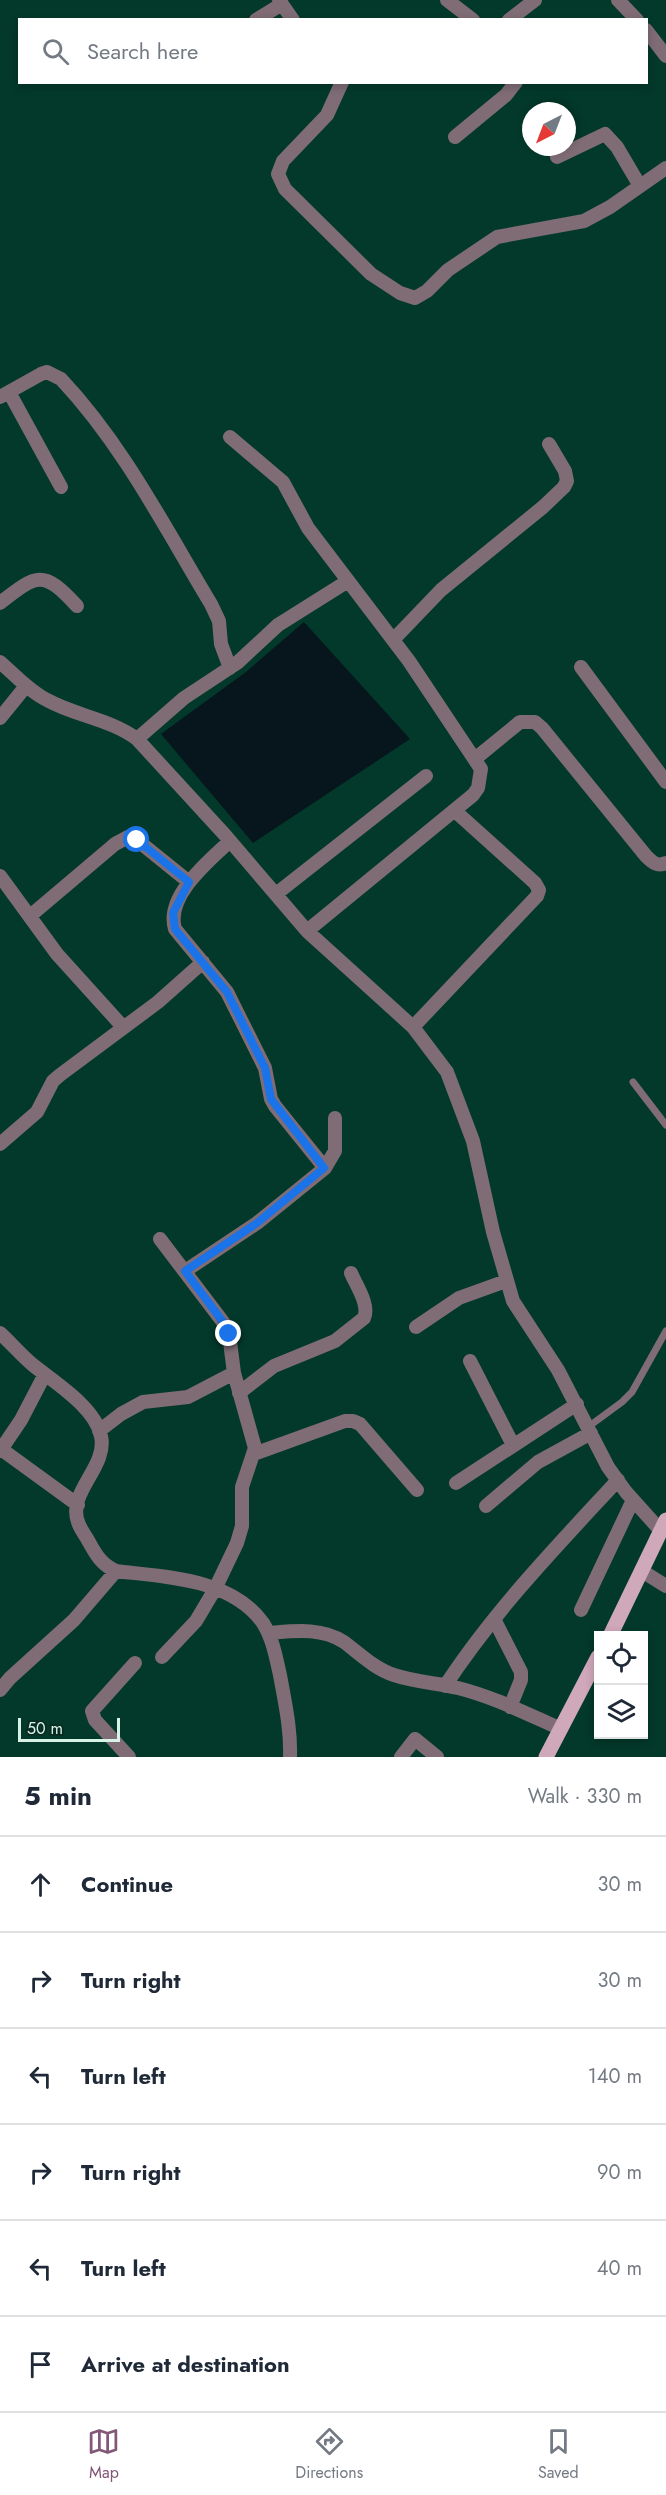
<!DOCTYPE html>
<html lang="en">
<head>
<meta charset="utf-8">
<style>
	:root { --surface:#fff; --page:#f6f6f7; --text:#1f2937; --muted:#747a83; --line:#e0e1e3; --accent:#825777 }
	body { margin:0; font-family:Jost,sans-serif; background:var(--page); color:var(--text) }
	.controls { position:absolute; right:18px; bottom:18px; display:grid; overflow:hidden; border-radius:0px; box-shadow:0 3px 9px #0003 }
	.controls button { width:54px; height:54px; display:grid; place-items:center; padding:0; border:0; border-bottom:2px solid var(--line); background:var(--surface); color:var(--text); font:30px sans-serif }
	.compass { position:absolute; left:522px; top:102px; width:54px; height:54px; border-radius:50%; background:var(--surface); box-shadow:0 3px 9px #0003; rotate:222deg }
	.scale { position:absolute; left:18px; bottom:15px; width:102px; box-sizing:border-box; padding-left:6px; border:3px solid #d9f2e7; border-top:0; font-size:16px; line-height:21px; white-space:nowrap; color:#d9f2e7; -webkit-text-stroke:4px #072d22; paint-order:stroke }
	.stop { position:absolute; width:18px; height:18px; margin:-14px; border:4px solid #1a73e8; border-radius:50%; background:#fff }
	.stop.end { background:#1a73e8; border-color:#fff; box-shadow:0 2px 6px #0008 }
	.list { margin:0; padding:0; list-style:none }
	h2 { display:flex; justify-content:space-between; align-items:center; height:78px; margin:0; padding:0 24px; font-size:26px }
	h2 small { font-size:20px; font-weight:400; color:var(--muted) }
	.list li { display:grid; grid-template-columns:39px 1fr auto; gap:18px; align-items:center; box-sizing:border-box; height:96px; padding:0 24px; border-top:2px solid var(--line) }
	.list b { display:block; font-size:22px; white-space:nowrap }
	.list em { font-size:20px; font-style:normal; color:var(--muted) }
	.icon { flex:none; width:33px; height:33px; fill:none; stroke:currentColor; stroke-width:2; stroke-linecap:round; stroke-linejoin:round }
	.map { position:relative; flex:none; width:666px; height:1757px; overflow:hidden }
	.search { position:absolute; background:var(--surface); box-shadow:0 3px 9px #0003; left:18px; right:18px; top:18px; height:66px; display:flex; align-items:center; gap:15px; box-sizing:border-box; padding:0 21px; border-radius:0px; color:var(--muted); font-size:22px }
	.sheet { height:654px; background:var(--surface) }
	nav { display:flex; justify-content:space-around; align-items:center; box-sizing:border-box; height:84px; border-top:2px solid var(--line); background:var(--surface); font-size:16px; color:var(--muted) }
	nav a { display:grid; justify-items:center; gap:3px }
	nav .on { color:var(--accent) }
	.map>svg:first-child { display:block }
	.water { fill:#07151c }
	.lines { fill:none; stroke-linecap:round; stroke-linejoin:round }
	.lane { stroke:#7f6c75; stroke-width:7 }
	.street { stroke:#7f6c75; stroke-width:14 }
	.primary { stroke:#cfa8ba; stroke-width:15 }
	.route { stroke:#1a73e8; stroke-width:8 }
</style>
</head>
<body>
<div class="map">
<svg width="666" height="1757" viewBox="0 0 666 1757">
	<rect width="100%" height="100%" fill="#03392a"/>
	<!-- water -->
	<path class="water" d="M304,622L410,739L253,843L161,734L246,672Z"/>
	<g class="lines">
		<!-- lane -->
		<path class="lane" d="M633,1082L666,1125
			M588,1427L622,1402L632,1392L666,1331"/>
		<!-- street -->
		<path class="street" d="M279,0L293,20
			M447,0L473,20
			M618,0L637,20
			M256,20L282,4
			M509,20L535,0
			M646,30L666,56
			M342,82L327,115L283,161L278,174L285,189L371,274L400,293L415,298L427,291L448,270L497,237L584,221L610,207L666,168
			M455,137L506,95L516,82
			M557,157L605,134L617,147L640,186
			M9,392L61,487
			M0,397L41,374L47,372L61,379C123,445 164,526 211,604L219,621L221,644L230,668
			M230,437L283,482L308,528L409,661L481,769L478,788L473,795L307,931
			M0,603C37,574 43,569 77,606
			M393,640L441,590L543,507L564,487L567,481L565,471L549,444
			M0,662C15,675 29,691 47,700C76,716 110,719 137,739L225,835L307,931L413,1027L447,1072L473,1141L493,1232L513,1301L558,1370L608,1467L626,1492L661,1531
			M581,667L666,782
			M0,718L26,686
			M137,739L184,698L237,663L278,625L348,581
			M476,758L520,722H535L542,728L646,856C652,862 657,867 666,863
			M230,841C209,861 165,896 175,929L227,992L265,1068L271,1099L275,1106L325,1168
			M0,876L57,954L123,1027
			M276,894L426,776
			M30,916L115,844L128,837L137,840L189,882
			M413,1027L537,896L539,890L535,883L455,811
			M0,1144L37,1112L53,1081L60,1075L158,1002L203,962
			M160,1239L223,1322L229,1334L234,1373L255,1448L242,1487V1526L237,1543L215,1589L196,1621L162,1657
			M185,1271L257,1223L325,1168L335,1151V1118
			M416,1327L459,1298L506,1281
			M0,1333C11,1343 21,1355 33,1365C54,1382 95,1407 101,1436C108,1467 67,1492 78,1522C80,1529 86,1536 89,1542C96,1555 102,1565 116,1571C165,1577 231,1578 263,1623C273,1639 276,1658 280,1675C285,1703 291,1729 290,1757
			M470,1361L513,1445
			M239,1393L274,1366L335,1341L364,1318C370,1305 356,1285 351,1273
			M99,1431L121,1414L143,1402L188,1397L234,1373
			M1,1449L78,1505
			M0,1451L21,1420L45,1374
			M254,1454L345,1421H353L360,1424L417,1490
			M456,1483L577,1404
			M486,1506L538,1462L591,1433
			M642,1571L666,1586
			M581,1610L633,1500
			M494,1619L521,1672V1680L510,1707
			M268,1633C294,1631 321,1627 344,1642C360,1654 375,1669 394,1675C415,1682 437,1683 458,1688C494,1697 527,1714 561,1729
			M445,1686C494,1611 557,1546 618,1480
			M0,1690L10,1678L74,1620L116,1571
			M129,1757L95,1720L92,1711L135,1663
			M401,1757L415,1739L437,1757"/>
		<!-- primary -->
		<path class="primary" d="M610,1636L666,1520
			M546,1757L598,1657"/>
	</g>
	<g class="lines">
		<!-- route -->
		<path class="route" d="M137,840L189,882L173,913L175,929L227,992L265,1068L271,1099L324,1168L257,1223L185,1271L223,1322L229,1334"/>
	</g>
</svg>
<div class="controls">
<button><svg class="icon" aria-label="locate" viewBox="0 0 24 24"><circle cx="12" cy="12" r="6"/><path d="M12 2v4M12 18v4M2 12h4M18 12h4"/></svg></button>
<button><svg class="icon" aria-label="layers" viewBox="0 0 24 24"><path d="M12 4l9 5-9 5-9-5zM3 14l9 5 9-5"/></svg></button>
</div>
<svg class="compass" viewBox="-18 -18 36 36"><path d="M0-13l5 13h-10z" fill="#e53935"/><path d="M0 13l5-13h-10z" fill="#747a83"/></svg>
<div class="scale">50 m</div>
<div class="stop" style="left:137px;top:840px"></div>
<div class="stop end" style="left:229px;top:1334px"></div>
<div class="search"><svg class="icon" aria-label="search" viewBox="0 0 24 24"><circle cx="10" cy="10" r="6"/><path d="M15 15l6 6"/></svg>Search here</div>
</div>
<section class="sheet">
<h2>5 min<small>Walk · 330 m</small></h2>
<ul class="list">
<li><svg class="icon" aria-label="ahead" viewBox="0 0 24 24"><path d="M12 20V5M6 11l6-6 6 6"/></svg><div><b>Continue</b></div><em>30 m</em></li>
<li><svg class="icon" aria-label="right" viewBox="0 0 24 24"><path d="M7 20v-9h11M14 6l5 5-5 5"/></svg><div><b>Turn right</b></div><em>30 m</em></li>
<li><svg class="icon" aria-label="left" viewBox="0 0 24 24"><path d="M17 20v-9H6M10 6l-5 5 5 5"/></svg><div><b>Turn left</b></div><em>140 m</em></li>
<li><svg class="icon" aria-label="right" viewBox="0 0 24 24"><path d="M7 20v-9h11M14 6l5 5-5 5"/></svg><div><b>Turn right</b></div><em>90 m</em></li>
<li><svg class="icon" aria-label="left" viewBox="0 0 24 24"><path d="M17 20v-9H6M10 6l-5 5 5 5"/></svg><div><b>Turn left</b></div><em>40 m</em></li>
<li><svg class="icon" aria-label="arrive" viewBox="0 0 24 24"><path d="M6 21V4h12l-3 4 3 4H6"/></svg><div><b>Arrive at destination</b></div></li>
</ul>
</section>
<nav>
<a class="on"><svg class="icon" aria-label="map" viewBox="0 0 24 24"><path d="M3 6l6-2 6 2 6-2v14l-6 2-6-2-6 2zM9 4v14M15 6v14"/></svg>Map</a>
<a><svg class="icon" aria-label="directions" viewBox="0 0 24 24"><path d="M12 3l9 9-9 9-9-9zM9 14v-3h6M13 9l2 2-2 2"/></svg>Directions</a>
<a><svg class="icon" aria-label="saved" viewBox="0 0 24 24"><path d="M7 4h10v16l-5-4-5 4z"/></svg>Saved</a>
</nav>
</body>
</html>
